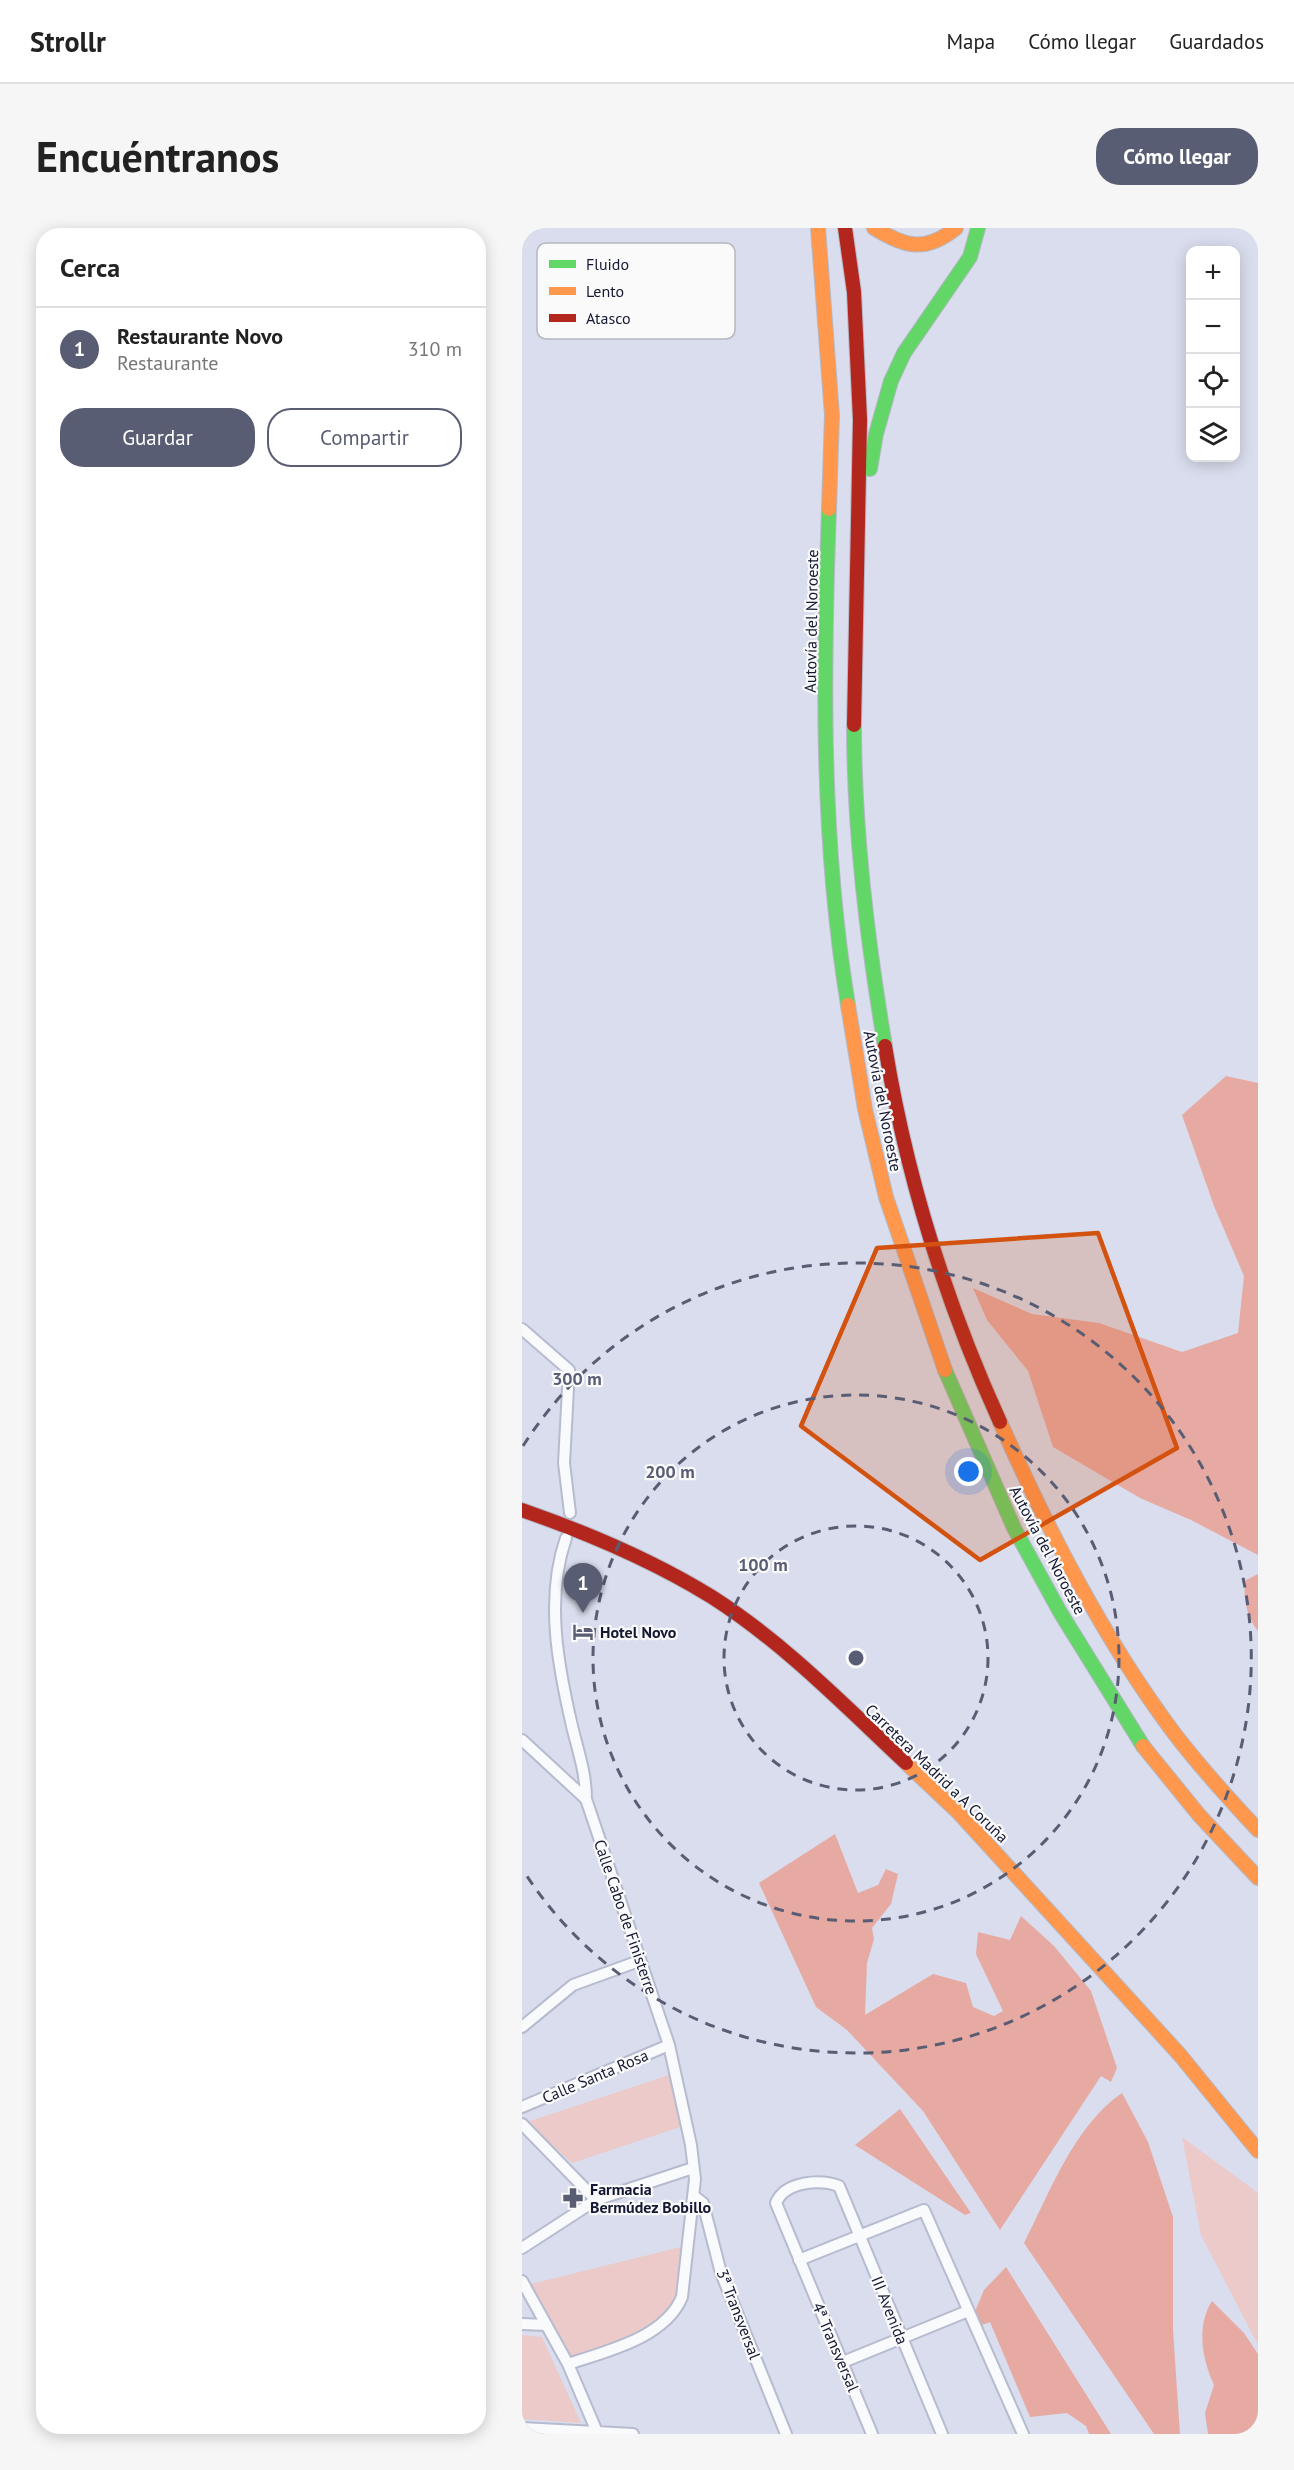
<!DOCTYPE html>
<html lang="es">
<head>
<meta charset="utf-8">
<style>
	:root { --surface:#fff; --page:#f6f6f6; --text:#222; --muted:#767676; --line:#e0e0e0; --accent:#595d74 }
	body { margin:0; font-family:"PT Sans",sans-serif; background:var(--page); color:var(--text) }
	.controls { position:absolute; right:18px; top:18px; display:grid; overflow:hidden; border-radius:12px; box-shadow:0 3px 15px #0003 }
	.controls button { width:54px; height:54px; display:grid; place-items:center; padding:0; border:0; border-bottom:2px solid var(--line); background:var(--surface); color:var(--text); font:30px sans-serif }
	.you { position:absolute; left:447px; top:1244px; width:21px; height:21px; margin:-15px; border:4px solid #fff; border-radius:50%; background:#1a73e8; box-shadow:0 0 0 9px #1a73e833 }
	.badge { display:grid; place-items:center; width:39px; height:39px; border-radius:50%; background:var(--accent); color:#fff; font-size:20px; font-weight:700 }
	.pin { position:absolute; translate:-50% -50px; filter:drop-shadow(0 2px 3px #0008) }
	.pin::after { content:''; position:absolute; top:32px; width:21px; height:18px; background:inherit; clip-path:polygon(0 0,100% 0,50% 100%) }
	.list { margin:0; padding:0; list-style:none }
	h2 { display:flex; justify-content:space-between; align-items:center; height:78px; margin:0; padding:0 24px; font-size:26px }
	h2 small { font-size:20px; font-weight:400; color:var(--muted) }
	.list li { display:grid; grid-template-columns:39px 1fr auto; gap:18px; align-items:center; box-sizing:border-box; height:84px; padding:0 24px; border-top:2px solid var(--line) }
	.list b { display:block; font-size:22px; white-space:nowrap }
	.list p { margin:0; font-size:20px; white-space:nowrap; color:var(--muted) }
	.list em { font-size:20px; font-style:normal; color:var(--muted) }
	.actions { display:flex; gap:12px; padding:18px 24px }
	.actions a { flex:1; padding:14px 0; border:2px solid var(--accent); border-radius:24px; text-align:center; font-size:21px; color:var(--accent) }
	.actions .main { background:var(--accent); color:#fff }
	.icon { flex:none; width:33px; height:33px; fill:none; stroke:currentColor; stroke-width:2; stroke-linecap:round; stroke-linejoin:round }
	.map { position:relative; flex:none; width:736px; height:2206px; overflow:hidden; border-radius:24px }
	header { display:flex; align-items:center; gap:36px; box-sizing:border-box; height:84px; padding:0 30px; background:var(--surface); border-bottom:2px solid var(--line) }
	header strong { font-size:28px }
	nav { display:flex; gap:33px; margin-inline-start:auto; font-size:21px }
	.intro { display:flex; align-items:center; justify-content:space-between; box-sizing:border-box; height:144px; padding:0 36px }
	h1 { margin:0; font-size:42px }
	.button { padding:15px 27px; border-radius:24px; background:var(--accent); color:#fff; font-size:21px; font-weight:700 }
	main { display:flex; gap:36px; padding:0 36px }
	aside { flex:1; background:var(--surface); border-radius:24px; box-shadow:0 3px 15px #0003 }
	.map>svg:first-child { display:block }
	.green { fill:#ebcac9 }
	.forest { fill:#e7aaa2 }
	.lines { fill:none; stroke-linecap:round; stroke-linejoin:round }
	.street-casing { stroke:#b6bbcf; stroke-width:14 }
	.fast-casing { stroke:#b5b8c4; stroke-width:16 }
	.slow-casing { stroke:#b5b8c4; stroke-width:16 }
	.jam-casing { stroke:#b5b8c4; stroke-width:16 }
	.street { stroke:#f9fafc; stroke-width:10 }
	.fast { stroke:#63d668; stroke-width:14 }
	.slow { stroke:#ff974d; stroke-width:14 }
	.jam { stroke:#b3261e; stroke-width:14 }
	.marked { fill:#d35210; fill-opacity:0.2; stroke:#d35210; stroke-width:4.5; stroke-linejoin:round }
	.ring { fill:none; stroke:#595d74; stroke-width:3; stroke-dasharray:10 8 }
	.labels { text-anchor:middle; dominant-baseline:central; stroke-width:4.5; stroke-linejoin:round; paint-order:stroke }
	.street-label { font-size:16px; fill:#141833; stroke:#fafafa }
	.poi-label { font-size:16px; font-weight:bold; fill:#141833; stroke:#fafafa; text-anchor:start }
	.key { fill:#fafafa; stroke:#b5b6be; stroke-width:1.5 }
	.key-label { font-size:16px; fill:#141833 }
	.centre { fill:#595d74; stroke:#fafafa; stroke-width:3 }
	.ring-label { font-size:18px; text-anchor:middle; font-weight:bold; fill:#595d74; stroke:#fafafa; stroke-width:4.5; stroke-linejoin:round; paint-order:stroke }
</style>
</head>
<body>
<header>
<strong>Strollr</strong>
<nav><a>Mapa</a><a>Cómo llegar</a><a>Guardados</a></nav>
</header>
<div class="intro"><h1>Encuéntranos</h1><a class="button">Cómo llegar</a></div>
<main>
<aside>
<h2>Cerca<small></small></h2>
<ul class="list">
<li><span class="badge">1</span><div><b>Restaurante Novo</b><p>Restaurante</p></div><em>310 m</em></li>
</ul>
<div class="actions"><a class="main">Guardar</a><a>Compartir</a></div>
</aside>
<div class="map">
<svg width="736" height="2206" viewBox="0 0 736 2206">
	<rect width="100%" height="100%" fill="#d9dded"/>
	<!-- green -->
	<path class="green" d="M147,1847L161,1898L50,1935L5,1894Z
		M660,1909L736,1965V2117L679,2007Z
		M163,2018C161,2034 162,2056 155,2070C138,2105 85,2117 51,2128L47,2127L9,2056Z
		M0,2107L20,2109L59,2195L0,2191Z"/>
	<!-- forest -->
	<path class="forest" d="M704,848L736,855V1327L669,1292L618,1270L531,1219L506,1143L465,1092L451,1060L510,1086L577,1095L660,1124L716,1105L722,1048L692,978L660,887Z
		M736,1346V1403C725,1389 720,1369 724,1352Z
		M313,1606L336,1665L356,1657L364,1641L376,1646L369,1676L350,1700L352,1711L345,1735L343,1787L411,1746L444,1755L451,1779L472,1788L481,1783L454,1726L456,1704L488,1712L499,1688L532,1718L569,1763L595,1840L589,1854L579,1848L478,2002L401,1883L325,1802L294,1779L237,1655Z
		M600,1865L626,1914L651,1989V2102L658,2206H632L502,2015C528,1964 552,1898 600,1865Z
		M378,1881L449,1985L443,1987L333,1917Z
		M484,2039L589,2206H567L564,2198L545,2185L508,2189L468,2094L457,2098L452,2086L462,2062Z
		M690,2073L722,2105L736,2126V2206H686L683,2185L692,2157C680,2131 674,2098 690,2073Z"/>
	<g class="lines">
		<!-- street casing -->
		<g class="street-casing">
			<path id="street" d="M0,1101L47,1142L42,1235L48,1285
				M44,1310C23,1370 36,1438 50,1498C56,1523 64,1545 64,1571L147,1817L169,1917L173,1951L160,2069C143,2110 85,2123 46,2136
				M0,1512L64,1571
				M0,1799L51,1757L117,1733
				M0,1879L147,1817
				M0,1896L74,1972
				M172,1968L181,1975L199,2045L264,2206
				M0,2020L74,1972L171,1940
				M277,2032L402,1982L501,2206
				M0,2053L46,2136L75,2204
				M0,2096L24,2097
				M321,2134L446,2083
				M0,2200L111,2206
				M350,2206L254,1975C263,1953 298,1951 317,1958L420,2206"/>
		</g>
		<!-- fast casing -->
		<g class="fast-casing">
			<path id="fast" d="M348,241L354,206L369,153L382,125L448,29L456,0
				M307,281C301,446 299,613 326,777
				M332,497C332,605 345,712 363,818
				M423,1142L492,1300L538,1384L621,1518"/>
		</g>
		<!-- slow casing -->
		<g class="slow-casing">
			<path id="slow" d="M296,0L310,187L307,281
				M352,0C384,19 403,25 434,0
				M326,777L343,881L364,969L423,1142
				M478,1194C526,1302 581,1410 652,1505C678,1539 707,1571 736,1602
				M621,1518L677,1587L736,1650
				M384,1535L437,1585L658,1827L736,1923"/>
		</g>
		<!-- jam casing -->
		<g class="jam-casing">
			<path id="jam" d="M323,0L332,64L338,192L332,497
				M363,818C384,947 424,1075 478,1194
				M0,1282C66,1305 130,1332 190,1369C262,1415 322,1477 384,1535"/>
		</g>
		<!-- street -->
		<use href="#street" class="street"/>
		<!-- fast -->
		<use href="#fast" class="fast"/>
		<!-- slow -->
		<use href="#slow" class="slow"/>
		<!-- jam -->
		<use href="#jam" class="jam"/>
	</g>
	<!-- marked area -->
	<path class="marked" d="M576,1005L655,1220L458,1332L279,1198L355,1020Z"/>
	<!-- distance rings -->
	<g class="ring">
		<circle cx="334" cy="1430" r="132"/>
		<circle cx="334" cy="1430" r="263"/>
		<path d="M1 1218A395 395 0 1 1 1 1642"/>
	</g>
	<!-- icons -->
	<defs>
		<g id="hotel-bare" transform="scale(1.62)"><path d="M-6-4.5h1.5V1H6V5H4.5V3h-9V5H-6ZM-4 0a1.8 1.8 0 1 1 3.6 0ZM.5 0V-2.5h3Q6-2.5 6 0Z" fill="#595d74" stroke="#fafafa" stroke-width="2.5" paint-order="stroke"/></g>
		<g id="pharmacy-bare" transform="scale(1.62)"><path d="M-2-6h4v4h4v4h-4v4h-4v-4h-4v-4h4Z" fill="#595d74" stroke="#fafafa" stroke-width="2.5" paint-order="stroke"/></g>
	</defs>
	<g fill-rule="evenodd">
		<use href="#hotel-bare" x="61" y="1404"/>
		<use href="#pharmacy-bare" x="51" y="1970"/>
	</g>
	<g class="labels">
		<!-- street labels -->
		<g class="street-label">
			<text transform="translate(289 393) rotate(-89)">Autovía del Noroeste</text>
			<text transform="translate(361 873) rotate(79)">Autovía del Noroeste</text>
			<text transform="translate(526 1322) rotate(62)">Autovía del Noroeste</text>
			<text transform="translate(415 1545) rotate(44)">Carretera Madrid a A Coruña</text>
			<text transform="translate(104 1689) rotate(71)">Calle Cabo de Finisterre</text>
			<text transform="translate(73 1848) rotate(-23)">Calle Santa Rosa</text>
			<text transform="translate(368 2082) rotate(68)">III Avenida</text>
			<text transform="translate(217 2086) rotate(69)">3ª Transversal</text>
			<text transform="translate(314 2119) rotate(67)">4ª Transversal</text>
		</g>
		<!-- poi labels -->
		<g class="poi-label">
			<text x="78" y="1404">Hotel Novo</text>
			<text x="68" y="1961">Farmacia<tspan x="68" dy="18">Bermúdez Bobillo</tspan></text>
		</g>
	</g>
	<!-- legend -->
	<rect x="15" y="15" width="198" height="96" rx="9" class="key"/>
	<rect x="27" y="32" width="27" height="8" fill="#63d668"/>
	<rect x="27" y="59" width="27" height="8" fill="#ff974d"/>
	<rect x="27" y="86" width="27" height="8" fill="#b3261e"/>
	<g class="key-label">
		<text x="64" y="42">Fluido</text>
		<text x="64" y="69">Lento</text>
		<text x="64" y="96">Atasco</text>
	</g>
	<circle cx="334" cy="1430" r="9" class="centre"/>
	<g class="ring-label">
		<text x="55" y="1157">300 m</text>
		<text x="148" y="1250">200 m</text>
		<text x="241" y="1343">100 m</text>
	</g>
</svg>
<div class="controls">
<button>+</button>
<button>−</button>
<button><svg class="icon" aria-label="locate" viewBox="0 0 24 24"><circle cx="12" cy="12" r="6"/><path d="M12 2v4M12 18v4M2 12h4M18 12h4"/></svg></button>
<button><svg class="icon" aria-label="layers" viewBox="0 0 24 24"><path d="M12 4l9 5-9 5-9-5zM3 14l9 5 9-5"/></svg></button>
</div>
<div class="you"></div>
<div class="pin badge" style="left:61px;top:1385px">1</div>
</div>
</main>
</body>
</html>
